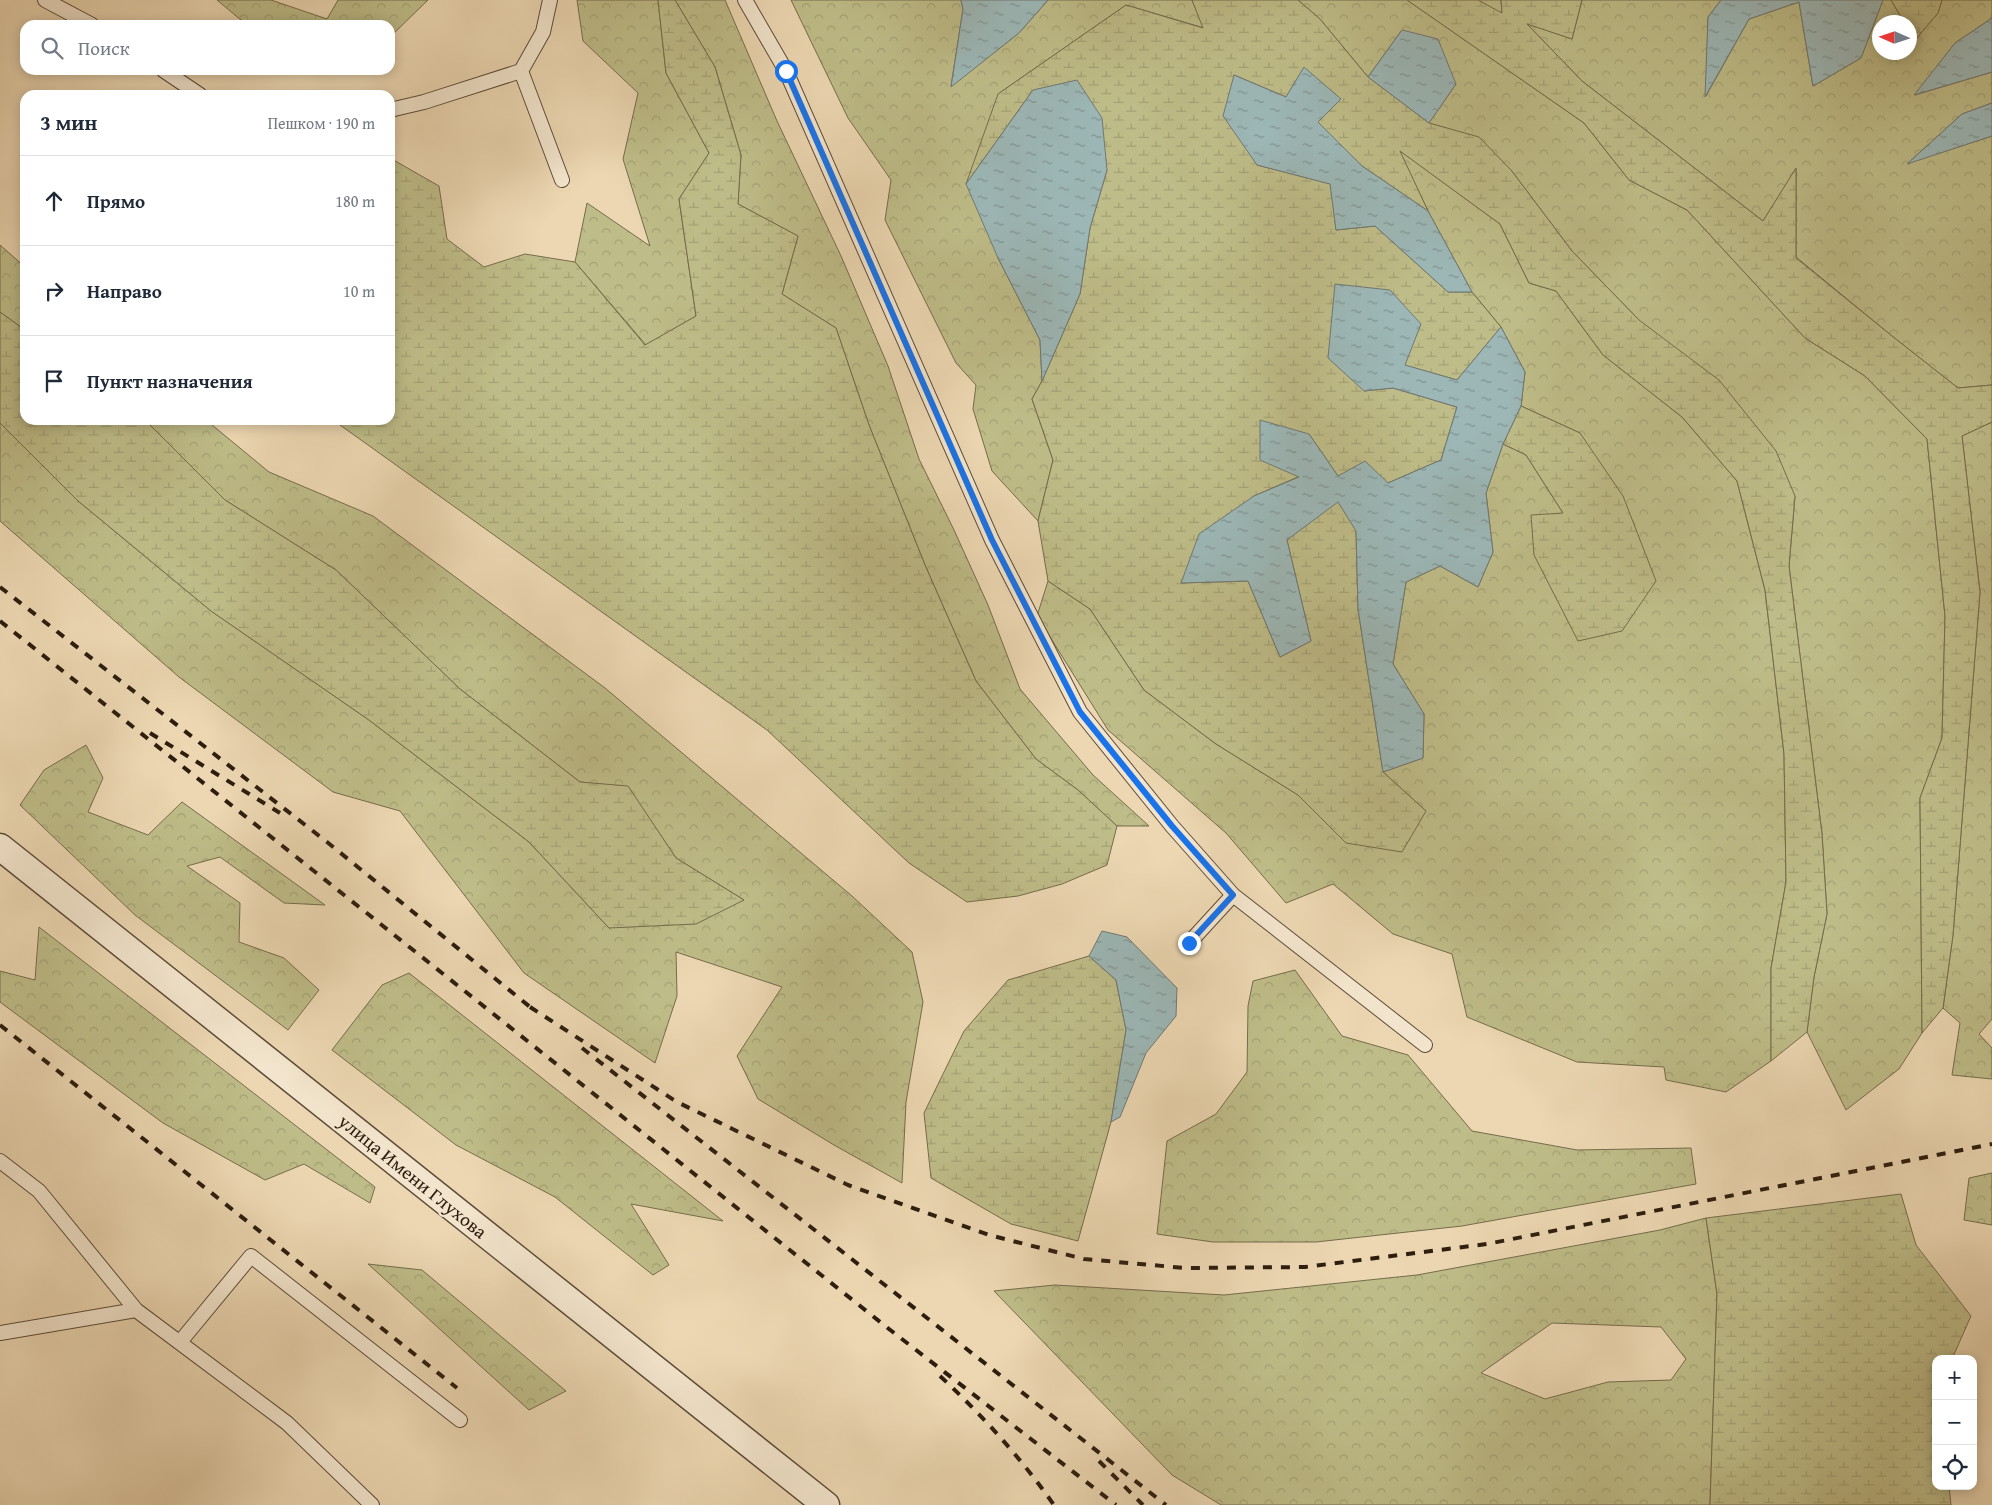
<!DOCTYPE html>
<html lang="ru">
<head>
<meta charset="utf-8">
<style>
	:root { --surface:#fff; --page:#f2f2f3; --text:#1f2937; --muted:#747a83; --line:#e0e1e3 }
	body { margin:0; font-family:"Gentium Book Plus",serif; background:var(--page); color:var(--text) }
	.controls { position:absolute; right:15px; bottom:15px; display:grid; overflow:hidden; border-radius:10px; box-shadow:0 2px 12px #0003 }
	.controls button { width:45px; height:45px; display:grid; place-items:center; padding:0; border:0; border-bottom:1px solid var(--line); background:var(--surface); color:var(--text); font:25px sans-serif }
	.compass { position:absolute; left:1872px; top:15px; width:45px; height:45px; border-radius:50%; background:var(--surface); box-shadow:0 2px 12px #0003; rotate:273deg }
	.stop { position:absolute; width:15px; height:15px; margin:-11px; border:4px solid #1a73e8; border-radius:50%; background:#fff }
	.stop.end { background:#1a73e8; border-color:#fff; box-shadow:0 1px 5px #0008 }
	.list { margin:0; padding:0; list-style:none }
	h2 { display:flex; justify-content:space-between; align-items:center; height:65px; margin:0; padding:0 20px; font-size:21px }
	h2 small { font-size:16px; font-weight:400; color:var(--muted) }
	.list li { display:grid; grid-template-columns:32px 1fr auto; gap:15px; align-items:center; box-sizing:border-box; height:90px; padding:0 20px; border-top:1px solid var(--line) }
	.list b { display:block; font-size:19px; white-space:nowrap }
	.list em { font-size:16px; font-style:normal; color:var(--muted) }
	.icon { flex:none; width:28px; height:28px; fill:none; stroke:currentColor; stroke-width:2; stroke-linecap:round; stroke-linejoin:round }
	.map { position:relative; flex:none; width:1992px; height:1505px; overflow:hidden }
	.search { position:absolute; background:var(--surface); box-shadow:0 2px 12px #0003; left:20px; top:20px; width:375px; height:55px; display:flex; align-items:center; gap:12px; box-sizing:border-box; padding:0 18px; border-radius:15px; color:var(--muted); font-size:19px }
	.panel { position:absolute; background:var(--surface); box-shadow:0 2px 12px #0003; left:20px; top:90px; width:375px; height:335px; border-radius:15px }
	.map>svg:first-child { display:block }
	.forest { fill:url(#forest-crowns); stroke:#766c4c; fill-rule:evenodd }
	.wetland { fill:url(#wetland-marsh); stroke:#766c4c }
	.water { fill:url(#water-ripples); stroke:#707973 }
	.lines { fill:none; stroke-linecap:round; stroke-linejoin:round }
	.service-casing { stroke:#5d4c38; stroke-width:16 }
	.minor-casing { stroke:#5d4c38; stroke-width:29 }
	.service { stroke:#f3e5cd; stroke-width:14 }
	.minor { stroke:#f3e5cd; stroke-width:26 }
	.rail { stroke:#2d1d0f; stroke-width:4; stroke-dasharray:9 9; stroke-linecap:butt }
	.route { stroke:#1a73e8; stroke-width:6 }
	.labels { text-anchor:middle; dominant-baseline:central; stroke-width:4.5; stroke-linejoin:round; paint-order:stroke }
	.street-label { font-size:19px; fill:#2d1d0f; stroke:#f3e5cd }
</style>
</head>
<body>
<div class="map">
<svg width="1992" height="1505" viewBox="0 0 1992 1505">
	<defs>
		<pattern id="forest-crowns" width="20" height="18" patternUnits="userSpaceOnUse" patternTransform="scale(1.25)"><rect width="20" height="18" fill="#bebc88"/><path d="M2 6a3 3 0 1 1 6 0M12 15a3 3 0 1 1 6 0" fill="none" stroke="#a4a174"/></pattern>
		<pattern id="wetland-marsh" width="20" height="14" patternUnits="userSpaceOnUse" patternTransform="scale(1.25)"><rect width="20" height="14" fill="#bebc88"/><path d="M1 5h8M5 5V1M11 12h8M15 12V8" fill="none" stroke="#a4a174"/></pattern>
		<pattern id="water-ripples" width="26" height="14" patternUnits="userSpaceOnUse" patternTransform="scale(1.25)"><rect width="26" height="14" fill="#9cb7b6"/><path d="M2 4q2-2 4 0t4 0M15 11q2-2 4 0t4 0" fill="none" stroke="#809492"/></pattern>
	</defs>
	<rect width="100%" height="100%" fill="#ecd7b2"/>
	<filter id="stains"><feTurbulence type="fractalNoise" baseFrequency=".004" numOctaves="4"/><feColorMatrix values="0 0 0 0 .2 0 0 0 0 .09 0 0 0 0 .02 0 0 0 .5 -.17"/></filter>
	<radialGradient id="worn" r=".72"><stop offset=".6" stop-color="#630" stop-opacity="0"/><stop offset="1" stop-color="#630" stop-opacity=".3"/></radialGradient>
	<!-- forest -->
	<path class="forest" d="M217,0H271L327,19L338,0H428L390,37V25H247Z
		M577,0H658L666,73L709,153L679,199L696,316L646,345L575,262L587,203L650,246L623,159L638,93L583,41Z
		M675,0H725L777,121L841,256L888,366L919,459L954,530L988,605L1020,689L1093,775L1149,826H1117L1078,790L1036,759L976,681L925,565L869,425L836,328L782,294L798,236L738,204L741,155L715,67Z
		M791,0H961L963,9L951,86L1019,33L1048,0H1192L1204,28L1126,5L998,94V258L1040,340L1042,381L1032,399L1053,460L1038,521L992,471L973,409L976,385L956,363L885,220L891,180L848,118Z
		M1298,0H1407L1584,123L1629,180L1687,210L1805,338L1865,376L1927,439L1945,616L1942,738L1920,798L1922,1033L1899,1069L1846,1110L1807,1032L1814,977L1827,914L1822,834L1789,566L1795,496L1639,320L1572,251L1511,170L1479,138L1429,123L1456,84L1402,30L1368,77L1320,19Z
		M1478,0H1501L1502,14Z
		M1582,0H1721L1708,17L1706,96L1749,19L1799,2L1813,86L1861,58L1883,0H1891L1904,22H1880V52H1910V31L1915,40L1938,13L1942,0H1992V18L1955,43L1915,95L1992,72V103L1962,114L1908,163L1992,136V385L1958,388L1892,336L1796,257V169L1763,221L1582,81L1526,23L1572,39Z
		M1399,150L1500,224L1529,283L1556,291L1603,355L1682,417L1737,481L1765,590L1784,754L1786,882L1771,968V1061L1726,1092L1666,1080L1664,1067L1577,1062L1467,1017L1452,954L1393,934L1333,884L1286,903L1226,833L1108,730L1037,616L1048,581L1090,609L1144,690L1216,744L1298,795L1346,843L1426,811L1383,772L1423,758L1424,714L1393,664L1406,582L1440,566L1478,587L1493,552L1486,493L1503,444L1526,455L1563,513L1578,641L1580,433L1521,406L1525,372L1501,327L1472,292L1428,211Z
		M0,245L25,267V330L0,312Z
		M145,420H206L269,472L373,516L605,688L852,896L912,952L923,1002L906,1102L902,1183L834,1145L758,1099L737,1056L782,987L676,952L677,996L655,1063L524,973L400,811L333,792L179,677L0,521V423L77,500L211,611L369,720L529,842L609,928L744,900L676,858L628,787L580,782L460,689L336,570L225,500Z
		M1992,422V1019L1979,1034L1992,1048V1079L1952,1075L1960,1023L1943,1008L1953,935L1980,592L1962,436Z
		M86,745L103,778L88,812L148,835L182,802L325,905L284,903L220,857L187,866L240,903L239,942L284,958L319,990L288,1030L135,915L20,805L44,770Z
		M39,927L375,1187L370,1203L304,1164L265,1180L163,1123L0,1002V971L35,980Z
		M1295,970L1342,1036L1408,1055L1472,1131L1577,1150L1691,1148L1696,1184L1462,1226L1316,1242H1213L1157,1234L1167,1141L1216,1114L1247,1072L1248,1006L1253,981Z
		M409,973L723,1221L631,1204L669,1265L653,1275L555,1197L456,1145L332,1050L382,985Z
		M1992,1173V1225L1964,1220L1969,1178Z
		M1706,1218L1717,1294L1710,1505H1221L1172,1475L994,1291L1055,1285L1224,1295L1417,1275L1660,1230ZM1552,1323L1661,1327L1686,1359L1671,1380L1608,1382L1545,1399L1481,1373Z
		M368,1264L422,1270L566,1391L529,1410Z"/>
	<!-- wetland -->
	<path class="wetland" d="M658,0H675L715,67L741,155L738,204L798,236L782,294L836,328L869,425L925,565L976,681L1036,759L1078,790L1117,826L1107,865L1062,884L1018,896L967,902L909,863L767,730L333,420H390V158L439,186L447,239L484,267L525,254L575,262L645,345L696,316L679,199L709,153L666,73Z
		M1192,0H1298L1320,19L1368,77L1429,123L1479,137L1511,170L1572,251L1639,320L1719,380L1776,451L1795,496L1789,566L1822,834L1827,914L1814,977L1807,1032L1771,1061V968L1786,882L1784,754L1765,590L1737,481L1682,417L1603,355L1556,291L1529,283L1500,224L1400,151L1428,211L1362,166L1317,122L1304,68L1286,97L1234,75L1257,165L1331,184L1336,230L1375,226L1448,292H1472L1501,327L1457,380L1404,365L1364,391L1393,388L1457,407L1441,460L1388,483L1338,476L1309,434L1300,476L1254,496L1181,583L1248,581L1280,657L1311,641L1287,540L1338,501L1356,530L1358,609L1383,772L1426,811L1402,852L1346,843L1298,795L1216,744L1144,690L1090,609L1048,581L1038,521L1053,460L1032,399L1042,381L1080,294L1090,228L1107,170L1033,90L966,184L998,94L1126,5L1203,28Z
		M1407,0H1478L1502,13L1501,0H1582L1572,39L1527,24L1582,81L1763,221L1796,168V258L1892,336L1958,388L1992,385V422L1962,436L1980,592L1953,935L1943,1008L1922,1033L1920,798L1942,738L1945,616L1927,439L1865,376L1805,338L1687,210L1629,180L1584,123Z
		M1891,0H1942L1938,13L1915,40L1910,31V22H1904Z
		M0,312L25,330V420H145L225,500L336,570L460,689L580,782L628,786L676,858L744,900L696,924L609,928L529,842L369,720L211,611L77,500L0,423Z
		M1521,406L1580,433L1623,496L1656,581L1622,631L1578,641L1534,555L1531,515L1563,513L1526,455L1503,444Z
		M1089,956L1116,980L1126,1030L1111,1122L1078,1241L1011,1224L931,1178L924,1113L964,1031L1008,980Z
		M1901,1194L1916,1245L1971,1316L1952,1359H1936V1486H1949L1951,1505H1710L1717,1294L1706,1218Z"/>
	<!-- water -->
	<path class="water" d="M961,0H1048L1019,33L951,87L963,9Z
		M1721,0H1883L1861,58L1813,86L1799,2L1749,19L1705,97L1708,17Z
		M1992,18V72L1914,95L1955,43Z
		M1402,30L1438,39L1456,84L1429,123L1368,77Z
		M1304,67L1341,99L1318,122L1362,166L1428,211L1472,292H1448L1375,226L1336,230L1330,184L1257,165L1223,116L1234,75L1286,97Z
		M1077,80L1102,118L1107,170L1090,228L1080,294L1042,381L1040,340L998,258L966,184L1033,90Z
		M1992,103V136L1907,164L1962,114Z
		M1335,284L1390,290L1421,324L1405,365L1457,380L1501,327L1525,372L1521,406L1503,444L1486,493L1493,552L1478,587L1440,566L1406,582L1393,664L1424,714L1423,758L1383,772L1358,609L1356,531L1338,502L1287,540L1311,641L1280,657L1248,581L1181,583L1199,534L1254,496L1299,477L1260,460V420L1309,434L1338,476L1365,461L1388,483L1441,460L1457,407L1393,388L1364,391L1328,358Z
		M1102,931L1127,937L1177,988L1176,1016L1146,1053L1120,1117L1111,1122L1126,1030L1116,980L1089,956Z"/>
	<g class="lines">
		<!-- service casing -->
		<g class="service-casing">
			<path id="service" d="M45,0L92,25
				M745,0L786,71L992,540L1080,712L1172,826L1233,895L1425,1045
				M163,70L200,95
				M521,71L543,32L550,0
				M390,110L424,102L521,71L562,180
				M1189,943L1233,895
				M0,1161L39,1191L136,1310
				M0,1333L136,1310L287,1423L372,1505
				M180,1342L251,1256L460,1420"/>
		</g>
		<!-- minor casing -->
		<g class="minor-casing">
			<path id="minor" d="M0,847L826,1505"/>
		</g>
		<!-- service -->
		<use href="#service" class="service"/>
		<!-- minor -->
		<use href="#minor" class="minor"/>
		<!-- rail -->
		<path class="rail" d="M0,587L327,842L535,1011
			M0,621L889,1329L1116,1505
			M150,733L280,813
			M530,1007L677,1102L848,1185L989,1235L1084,1259L1185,1268L1305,1267L1487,1244L1992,1144
			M0,1025L457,1388
			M582,1048L1166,1505
			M940,1376C982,1415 1021,1458 1054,1505
			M1099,1461L1143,1505"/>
	</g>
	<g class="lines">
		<!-- route -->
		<path class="route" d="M786,71L992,540L1080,712L1172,826L1233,895L1189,943"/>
	</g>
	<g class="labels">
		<!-- street labels -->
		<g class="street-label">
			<text transform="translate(413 1176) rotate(39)">улица Имени Глухова</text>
		</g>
	</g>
	<rect width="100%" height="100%" filter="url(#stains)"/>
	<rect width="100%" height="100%" fill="url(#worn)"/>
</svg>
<div class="controls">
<button>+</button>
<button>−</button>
<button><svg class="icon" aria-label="locate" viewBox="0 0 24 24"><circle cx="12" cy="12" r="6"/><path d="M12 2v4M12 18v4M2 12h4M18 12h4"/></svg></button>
</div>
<svg class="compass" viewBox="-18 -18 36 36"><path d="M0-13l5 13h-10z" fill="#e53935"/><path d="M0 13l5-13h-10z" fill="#747a83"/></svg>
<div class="stop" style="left:786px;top:71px"></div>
<div class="stop end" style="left:1189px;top:943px"></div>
<div class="search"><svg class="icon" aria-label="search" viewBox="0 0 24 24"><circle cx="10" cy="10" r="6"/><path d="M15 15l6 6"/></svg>Поиск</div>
<section class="panel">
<h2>3 мин<small>Пешком · 190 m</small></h2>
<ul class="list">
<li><svg class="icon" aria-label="ahead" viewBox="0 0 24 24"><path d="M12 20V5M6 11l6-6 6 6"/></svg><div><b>Прямо</b></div><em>180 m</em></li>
<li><svg class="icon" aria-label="right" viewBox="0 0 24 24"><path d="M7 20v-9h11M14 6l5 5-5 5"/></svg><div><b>Направо</b></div><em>10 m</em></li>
<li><svg class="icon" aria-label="arrive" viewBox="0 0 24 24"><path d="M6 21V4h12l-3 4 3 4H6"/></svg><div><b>Пункт назначения</b></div></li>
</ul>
</section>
</div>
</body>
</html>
